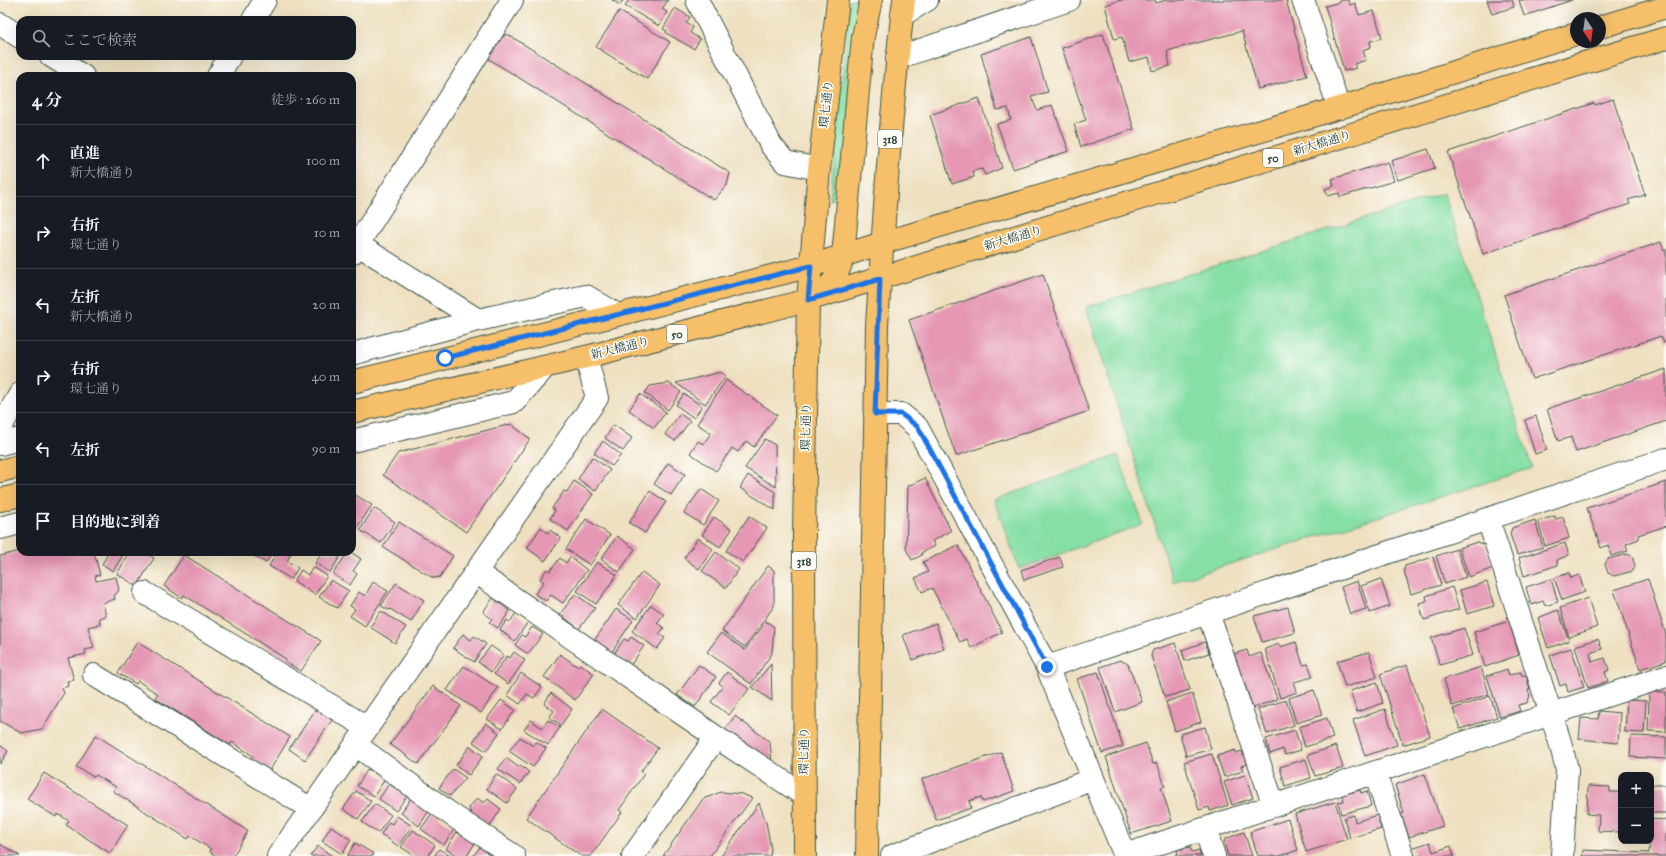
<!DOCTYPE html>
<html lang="ja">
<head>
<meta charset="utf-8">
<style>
	:root { --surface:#171b24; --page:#242831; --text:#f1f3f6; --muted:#9ea1a6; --line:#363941 }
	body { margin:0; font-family:"IM FELL Great Primer","Noto Serif JP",serif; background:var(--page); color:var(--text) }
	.controls { position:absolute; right:12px; bottom:12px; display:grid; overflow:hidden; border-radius:8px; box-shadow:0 4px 16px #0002 }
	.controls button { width:36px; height:36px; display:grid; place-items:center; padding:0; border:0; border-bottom:1px solid var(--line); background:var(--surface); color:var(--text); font:20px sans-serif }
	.compass { position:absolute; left:1570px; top:12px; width:36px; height:36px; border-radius:50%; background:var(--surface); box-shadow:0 4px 16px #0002; rotate:167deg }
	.stop { position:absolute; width:12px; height:12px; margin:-9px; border:3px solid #1a73e8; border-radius:50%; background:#fff }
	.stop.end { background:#1a73e8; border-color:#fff; box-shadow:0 1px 4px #0008 }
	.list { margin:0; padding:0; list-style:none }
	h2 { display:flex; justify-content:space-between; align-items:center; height:52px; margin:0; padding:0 16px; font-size:17px }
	h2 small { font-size:13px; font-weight:400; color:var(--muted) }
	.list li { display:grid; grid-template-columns:26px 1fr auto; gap:12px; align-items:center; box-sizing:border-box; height:72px; padding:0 16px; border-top:1px solid var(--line) }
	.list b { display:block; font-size:15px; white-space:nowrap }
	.list p { margin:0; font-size:13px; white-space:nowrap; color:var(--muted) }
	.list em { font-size:13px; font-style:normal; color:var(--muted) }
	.icon { flex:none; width:22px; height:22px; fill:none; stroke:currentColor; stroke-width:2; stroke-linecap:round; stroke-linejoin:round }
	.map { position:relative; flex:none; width:1666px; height:856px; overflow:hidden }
	.search { position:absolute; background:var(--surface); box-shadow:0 4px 16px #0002; left:16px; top:16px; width:340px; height:44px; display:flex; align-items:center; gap:10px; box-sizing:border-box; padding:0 14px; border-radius:12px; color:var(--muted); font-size:15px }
	.panel { position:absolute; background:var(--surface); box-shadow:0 4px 16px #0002; left:16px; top:72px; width:340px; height:484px; border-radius:12px }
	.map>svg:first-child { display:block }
	.green { fill:#86dfa5; stroke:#528e6c }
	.building { fill:#e597b4 }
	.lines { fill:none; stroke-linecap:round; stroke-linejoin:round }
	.minor-casing { stroke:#3e5549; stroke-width:24 }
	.major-casing { stroke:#3e5549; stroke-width:24 }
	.minor { stroke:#fff; stroke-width:22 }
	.major { stroke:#f6c06b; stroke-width:22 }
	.route { stroke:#1a73e8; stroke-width:5 }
	.labels { text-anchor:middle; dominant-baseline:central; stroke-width:3; stroke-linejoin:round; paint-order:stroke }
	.shield { fill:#fdfcf7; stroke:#62766e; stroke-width:1 }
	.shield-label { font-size:11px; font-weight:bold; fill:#1f3d34 }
	.street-label { font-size:12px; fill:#1f3d34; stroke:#fdfcf7 }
</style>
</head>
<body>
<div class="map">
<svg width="1666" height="856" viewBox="0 0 1666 856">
	<rect width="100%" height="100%" fill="#fdfcf7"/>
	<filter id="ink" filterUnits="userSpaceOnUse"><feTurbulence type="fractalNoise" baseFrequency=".025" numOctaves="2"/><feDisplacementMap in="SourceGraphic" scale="8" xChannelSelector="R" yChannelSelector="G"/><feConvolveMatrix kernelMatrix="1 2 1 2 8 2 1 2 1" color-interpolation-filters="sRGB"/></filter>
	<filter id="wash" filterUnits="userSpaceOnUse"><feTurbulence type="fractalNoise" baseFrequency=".012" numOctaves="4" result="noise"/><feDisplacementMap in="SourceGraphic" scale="16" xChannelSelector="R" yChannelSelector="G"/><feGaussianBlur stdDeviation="0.9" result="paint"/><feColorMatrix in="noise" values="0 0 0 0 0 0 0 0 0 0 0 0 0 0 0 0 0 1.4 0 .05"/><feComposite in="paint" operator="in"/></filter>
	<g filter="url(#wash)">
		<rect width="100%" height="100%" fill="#eee0c0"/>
		<!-- green -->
		<path class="green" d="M850,0H864L843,198L830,200Z
			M1444,193L1532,468L1173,582L1086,307Z
			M1118,455L1143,524L1019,569L994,500Z"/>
		<g id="blocks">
			<!-- building -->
			<path class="building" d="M612,0H623L620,5Z
				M629,0H668L662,9L667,12L659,26L625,6Z
				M1121,0H1155L1156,3L1166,0H1286L1307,76L1258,89L1242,31L1167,51L1170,66L1152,71L1149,57L1129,62L1122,37L1114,39L1105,5Z
				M1340,0H1348L1350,5L1355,3L1359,15L1374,11L1382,38L1370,41L1371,47L1363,50L1366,60L1354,64L1356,68L1344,71L1325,6L1340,2Z
				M1487,0H1512L1514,7L1492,14Z
				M1519,0H1572L1524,16Z
				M675,8L690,17L686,23L693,27L690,33L700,39L694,49L666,33L667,31L663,29Z
				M619,11L670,42L647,79L596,47Z
				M507,34L730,173L727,185L714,200L489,59L491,49L501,38Z
				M1103,34L1134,129L1081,147L1074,124L1086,120L1062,48Z
				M1031,37L1048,92L1031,96L1037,110L1052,105L1069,151L1013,169L997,124L1011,120L1008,108L997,110L981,54Z
				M979,98L1002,168L985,175L982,169L973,171L974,177L952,184L930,115Z
				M1613,99L1645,195L1628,200L1630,204L1483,254L1448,152L1594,103L1595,105Z
				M1428,149L1435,168L1398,180L1391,161Z
				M1388,162L1394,181L1340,197L1339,193L1328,196L1325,189L1334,186L1332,179Z
				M1661,242L1664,250L1666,249V342L1664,343L1661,336L1532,379L1504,295Z
				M1043,274L1089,411L956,456L909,320Z
				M1666,369V421L1576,452L1571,437L1558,441L1547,409Z
				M721,372L726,376L705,404L676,383Z
				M726,380L777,415L754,447L746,441L738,452L732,448L716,471L690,453L698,441L703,444L711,433L697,424Z
				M669,383L681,392L668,410L645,393L650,386Z
				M640,394L666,412L654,428L629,410Z
				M684,394L702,406L694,418L676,405Z
				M680,414L690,421L675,441L665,434Z
				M1536,416L1547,450L1535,454L1525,420Z
				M511,424L530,439L466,532L383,475L398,453Z
				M614,425L632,438L623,451L605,438Z
				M765,439L775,445L776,487L745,468Z
				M603,441L621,455L612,466L594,453Z
				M592,457L610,470L595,491L578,479Z
				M668,463L685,474L671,495L654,484Z
				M748,475L775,492V510L740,488Z
				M925,478L951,531L932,541L935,546L921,553L922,555L912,560L906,549L908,486Z
				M574,481L593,494L568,531L550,519L555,510L552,508L564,491L567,492Z
				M1666,482V526L1638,535L1639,539L1626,544L1628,551L1611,556L1608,545L1601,548L1587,508Z
				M701,489L719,501L703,525L684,513Z
				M650,491L666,502L645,533L629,523Z
				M352,493L372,505L356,529L352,526V513L354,509L352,508Z
				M374,508L395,522L381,543L360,530Z
				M749,516L767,528L743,562L726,551Z
				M1555,516L1556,519L1563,517L1569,538L1545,546L1538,521Z
				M714,517L732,529L720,547L702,535Z
				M586,519L610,535L590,565L566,549Z
				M1535,520L1543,547L1517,555L1510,534L1512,528Z
				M399,522L453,556L440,577L433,578L383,547Z
				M541,527L548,533L550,530L561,538L545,561L527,548Z
				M617,536L635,549L619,572L601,559Z
				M698,538L713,549L699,569L684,558Z
				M1477,542L1485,545L1493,568L1469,577L1459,548Z
				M1565,543L1569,555L1557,560L1558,565L1524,576L1519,558Z
				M958,545L1002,632L971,648L967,639L960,642L932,588L922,592L915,578L928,572L923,562Z
				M1457,549L1466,577L1445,584L1436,556Z
				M20,551L94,552L100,575L95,576L96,581L116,577L119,590L114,596L115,599L103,603L106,616L99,618L100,624L88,627L94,648L85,650L86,654L68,658L74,680L67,681L68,686L62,688L64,693L42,729L21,733L0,721V556Z
				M109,552H125L113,571L102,564Z
				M130,552H145L154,558L137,586L117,574Z
				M247,552H273L266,563Z
				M277,552H292L287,561L298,568L291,579L269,566Z
				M323,552H343L330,572L315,563Z
				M348,552H351L361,559L353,571L357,574L350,585L333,574Z
				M716,552L739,569L726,588L702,571Z
				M1627,554L1632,556L1635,566L1633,571L1614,576L1608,573L1605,564L1608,559Z
				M184,555L321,641L301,671L285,662L286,659L184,595L182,598L164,586Z
				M570,557L587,570L563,603L551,595L546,601L535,594L544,582L540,579L547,569L550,571L560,558L566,563Z
				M1060,557L1063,567L1024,580L1021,570Z
				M1433,557L1441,585L1411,594L1404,571L1405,566Z
				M597,562L617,575L596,604L577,591Z
				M768,566L774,570V606L745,647L722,631Z
				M313,567L327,576L315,595L294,581L301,570L308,575Z
				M642,572L660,585L637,618L618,605Z
				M1569,573L1571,578L1579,575L1585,592L1562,600L1554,578Z
				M1381,579L1390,606L1370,613L1361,586Z
				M1551,579L1558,602L1545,606L1543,601L1531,605L1526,587Z
				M1648,579L1666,635V661L1640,669L1614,590Z
				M331,580L349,591L337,608L319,597Z
				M1357,581L1366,609L1350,614L1341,587Z
				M373,582L388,591L365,626L350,616L355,609L350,606L359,592L365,596Z
				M1487,582L1494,606L1467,614L1460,590Z
				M396,583L424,600L411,622L390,609L389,610L381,606Z
				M1452,587L1459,609L1424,620L1419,603L1427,601L1426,596Z
				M575,594L595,608L579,629L560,614Z
				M493,598L510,611L498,628L489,622L492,619L483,612Z
				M1588,598L1597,627L1569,637L1560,608Z
				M651,605L664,614L657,623L664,628L659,634L665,638L657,649L632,631Z
				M1288,607L1295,633L1262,642L1254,616Z
				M616,609L633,620L611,653L594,641Z
				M1558,610L1569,641L1548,648L1538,618Z
				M381,611L406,627L395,643L370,627Z
				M516,613L528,622L515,641L500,630L507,620L510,622Z
				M766,621L774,627L772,653L751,684L707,652L721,633L745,650Z
				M1509,621L1519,655L1485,667L1474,632Z
				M936,623L944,649L912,660L903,635Z
				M532,627L543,634L528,654L515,645L522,635L525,637Z
				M1464,628L1473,655L1440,665L1431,638Z
				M463,634L471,640L474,636L486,644L474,662L453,648Z
				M631,637L644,646L630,666L614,654L624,639L628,641Z
				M1598,639L1602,649L1590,653L1592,662L1605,658L1609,670L1605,672L1608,681L1588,688L1575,646Z
				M137,642L290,737L270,770L251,759L253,756L232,742L230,745L155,698L158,694L138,681L136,684L118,673Z
				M1205,642L1209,653L1185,661L1182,650Z
				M1296,642L1303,665L1308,664L1313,677L1294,682L1297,692L1280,698L1265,649L1279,644L1280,647Z
				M1175,643L1190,690L1165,697L1151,656L1153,650Z
				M491,646L504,655L491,672L478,662Z
				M1571,648L1584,687L1568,692L1566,684L1560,686L1550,655Z
				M1247,650L1249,657L1261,653L1277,699L1253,708L1234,654Z
				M514,652L525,660L508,684L494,674L507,656L510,658Z
				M1369,652L1377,677L1345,687L1337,661Z
				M560,654L578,667L580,664L594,674L575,700L544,677Z
				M1120,660L1128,664L1142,702L1115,712L1100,667Z
				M771,664L772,701L752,687Z
				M699,665L716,677L695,707L677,695Z
				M1407,665L1430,736L1403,745L1380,674Z
				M464,666L498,688L481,713L447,690Z
				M1481,667L1489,694L1452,706L1444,679Z
				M1507,669L1509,675L1521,672L1522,676L1526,675L1530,689L1528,690L1530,696L1527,703L1518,705L1520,711L1500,717L1487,676Z
				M727,672L749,689L729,715L711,702L723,686L719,683Z
				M1098,672L1123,746L1102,753L1077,679Z
				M521,673L542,687L534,698L527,694L520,704L507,695Z
				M1377,682L1383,703L1357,712L1350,691Z
				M433,686L461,706L418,764L390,744Z
				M1314,690L1322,715L1296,723L1289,698Z
				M1649,692H1666V732L1648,731Z
				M551,693L572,709L561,725L549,717L554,711L544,704Z
				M1192,693L1201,722L1175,731L1166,702Z
				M1490,696L1497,717L1460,729L1453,709Z
				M501,700L515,710L502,729L487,719Z
				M1286,700L1294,725L1267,734L1258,709Z
				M1627,700L1646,701L1644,733L1625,732Z
				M316,709L332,720L305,760L289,749Z
				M602,709L658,748L641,771L644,774L619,810L622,812L591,856H581L526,818Z
				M1385,709L1397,745L1365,756L1353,720Z
				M1599,711L1620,713L1618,743L1579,739L1581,718L1598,719Z
				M735,716L770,742L772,765L724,731Z
				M1327,718L1333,738L1305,747L1299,727Z
				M531,720L542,728L548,720L560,727L548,745L524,730Z
				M486,723L499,733L486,751L473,742Z
				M1205,727L1211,749L1186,756L1180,734Z
				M1295,730L1301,750L1285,755L1283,749L1270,754L1266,739Z
				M96,735L248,831L233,856H216L210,852L211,849L190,836L188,839L113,791L116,787L96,775L94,777L76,767Z
				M1631,736L1666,737V759L1630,757Z
				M520,737L533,746L536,742L546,748L533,767L509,751Z
				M1146,743L1153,764L1157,763L1165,786L1161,787L1172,821L1131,834L1106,757Z
				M0,745L8,751L0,764Z
				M470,746L483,756L469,775L456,765Z
				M1336,746L1343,768L1315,776L1308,755Z
				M1235,750L1236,753L1242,751L1246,764L1241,766L1243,771L1224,777L1217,756Z
				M1001,752L1014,791L983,802L981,797L969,801L971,808L936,820L922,779Z
				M1212,754L1228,805L1210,811L1209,807L1199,810L1184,762Z
				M506,758L518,767L520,765L529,772L520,784L498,769Z
				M1306,759L1311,778L1285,786L1280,767Z
				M368,769L385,779L374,796L357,786Z
				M453,769L466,778L450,796L439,788Z
				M44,773L128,825L110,853L66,825L69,821L58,814L56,817L27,799Z
				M496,774L517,789L507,803L487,789Z
				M1425,774L1443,826L1409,837L1401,814L1404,813L1395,785Z
				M1245,775L1253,798L1232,805L1224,782Z
				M389,784L407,796L396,811L379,799Z
				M1651,785H1666V813H1651Z
				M1588,786L1610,787V792H1621V832L1598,831L1599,815L1587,814Z
				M1360,790L1361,793L1367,791L1371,806L1341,814L1338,802L1344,801L1342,795Z
				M356,791L371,801L358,819L343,809Z
				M721,792L742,794L752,798L710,856H663L703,799Z
				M411,798L429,811L419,826L401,813Z
				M477,798L484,803L488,799L501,809L489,827L471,814L469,808Z
				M1335,802L1347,839L1306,852L1295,814Z
				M759,803L766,822L771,849L770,856H721Z
				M375,804L391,815L378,833L362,822Z
				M432,813L455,828L444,845L421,829Z
				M1354,815L1355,822L1377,815L1381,829L1350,838L1344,818Z
				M397,816L412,826L398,846L381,834L389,822L392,824Z
				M1288,819L1298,850L1280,856H1258L1250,832Z
				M1651,819L1666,820V856H1582L1583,850L1649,853Z
				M331,826L351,840L342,854L322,841Z
				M413,830L435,845L428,856H415L401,847Z
				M457,832L475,843L467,856H457L446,849Z
				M1244,832L1252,856H1228L1224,843L1225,839Z
				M1430,842L1433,852L1451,846L1454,856H1415L1412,848Z
				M355,843L374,854L373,856H347Z
				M0,844L20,856H0Z
				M318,846L332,856H310Z
				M480,847L491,856H473Z
				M1190,847L1192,852L1199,850L1201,856H1173L1178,854L1177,850Z
				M439,849L450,856H434Z"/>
		</g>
	</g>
	<g filter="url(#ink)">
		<use href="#blocks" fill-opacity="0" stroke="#3e5549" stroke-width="1"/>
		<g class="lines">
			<!-- minor casing -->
			<g class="minor-casing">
				<path id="minor" d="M697,0L771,145L785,162L819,169
					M1303,0L1339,108
					M902,15L927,0
					M253,20L265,0
					M0,24L20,37
					M51,56L83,76
					M897,58L1069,0
					M218,76L230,56
					M352,241L478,320
					M352,253L512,0
					M352,354L478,320L586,296L616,314
					M875,414H901L917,427L1047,667L1125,856
					M0,428L20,394
					M352,441L514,402L545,367
					M0,444L20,439
					M1488,519L1560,742L1567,769L1562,856
					M0,528L20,523
					M476,572L716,737L804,795
					M145,593L368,728
					M1208,613L1274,806
					M1047,667L1666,459
					M94,675L311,809
					M356,745L452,815L514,856
					M1375,773L1403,856
					M1205,829L1214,856
					M1125,855L1666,676
					M278,856L597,398L586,357
					M633,856L716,737
					M892,856L1093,779"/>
			</g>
			<!-- major casing -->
			<g class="major-casing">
				<path id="major" d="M1600,27L1666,7
					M815,296C833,286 838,276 843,256L863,36L871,0
					M352,382L811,266L882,243L1339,108L1576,34
					M352,412L586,357L808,300L1666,38
					M0,471L20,466
					M0,500L20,495
					M805,856L804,533L808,300L819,169L838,0
					M867,856L877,326C884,217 891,108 904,0"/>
			</g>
			<!-- minor -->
			<use href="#minor" class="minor"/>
			<!-- major -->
			<use href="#major" class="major"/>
		</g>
	</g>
	<g class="lines" filter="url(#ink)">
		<!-- route -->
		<path class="route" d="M445,358L811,266L808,300L880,279L875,414H901L918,427L1047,667"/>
	</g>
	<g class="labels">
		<!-- shield labels -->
		<g class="shield">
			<rect x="878" y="130" width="24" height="18" rx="3"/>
			<rect x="1263" y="149" width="20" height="18" rx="3"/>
			<rect x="667" y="325" width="20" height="18" rx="3"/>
			<rect x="792" y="552" width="24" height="18" rx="3"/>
		</g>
		<g class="shield-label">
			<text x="890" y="139">318</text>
			<text x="1273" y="158">50</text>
			<text x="677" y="334">50</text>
			<text x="804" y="561">318</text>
		</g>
		<!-- street labels -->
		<g class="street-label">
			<text transform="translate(826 104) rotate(-84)">環七通り</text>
			<text transform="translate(1322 143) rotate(-17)">新大橋通り</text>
			<text transform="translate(1013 238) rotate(-17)">新大橋通り</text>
			<text transform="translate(620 348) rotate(-14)">新大橋通り</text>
			<text transform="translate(806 427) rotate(-89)">環七通り</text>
			<text transform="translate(804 751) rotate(-90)">環七通り</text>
		</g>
	</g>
</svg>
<div class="controls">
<button>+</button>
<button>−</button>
</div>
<svg class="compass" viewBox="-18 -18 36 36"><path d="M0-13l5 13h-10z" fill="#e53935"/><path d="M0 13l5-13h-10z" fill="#9ea1a6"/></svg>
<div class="stop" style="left:445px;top:358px"></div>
<div class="stop end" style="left:1047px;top:667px"></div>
<div class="search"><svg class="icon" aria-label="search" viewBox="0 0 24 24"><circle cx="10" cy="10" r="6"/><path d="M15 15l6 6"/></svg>ここで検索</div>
<section class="panel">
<h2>4 分<small>徒歩 · 260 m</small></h2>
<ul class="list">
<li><svg class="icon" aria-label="ahead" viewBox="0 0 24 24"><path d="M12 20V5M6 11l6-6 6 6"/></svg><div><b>直進</b><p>新大橋通り</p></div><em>100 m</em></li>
<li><svg class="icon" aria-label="right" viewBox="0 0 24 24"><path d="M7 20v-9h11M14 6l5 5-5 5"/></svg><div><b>右折</b><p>環七通り</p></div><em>10 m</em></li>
<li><svg class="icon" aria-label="left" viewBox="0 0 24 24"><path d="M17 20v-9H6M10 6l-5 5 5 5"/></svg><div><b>左折</b><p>新大橋通り</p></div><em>20 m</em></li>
<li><svg class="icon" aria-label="right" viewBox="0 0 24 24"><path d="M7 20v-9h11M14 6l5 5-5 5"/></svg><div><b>右折</b><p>環七通り</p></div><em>40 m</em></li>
<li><svg class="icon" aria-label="left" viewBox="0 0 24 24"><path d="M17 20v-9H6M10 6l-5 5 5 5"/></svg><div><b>左折</b></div><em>90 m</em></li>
<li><svg class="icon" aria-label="arrive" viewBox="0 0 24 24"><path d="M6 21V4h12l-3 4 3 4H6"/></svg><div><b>目的地に到着</b></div></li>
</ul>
</section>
</div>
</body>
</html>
